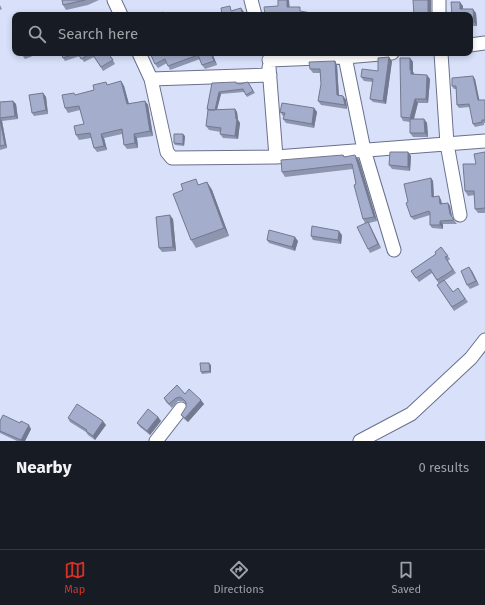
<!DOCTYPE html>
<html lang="en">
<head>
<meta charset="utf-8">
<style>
	:root { --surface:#171b24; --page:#242831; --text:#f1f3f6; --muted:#9ea1a6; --line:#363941; --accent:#d93025 }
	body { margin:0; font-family:"Fira Sans",sans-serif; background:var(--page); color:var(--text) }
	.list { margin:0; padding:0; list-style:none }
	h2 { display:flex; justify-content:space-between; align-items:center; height:52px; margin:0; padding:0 16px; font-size:17px }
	h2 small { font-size:13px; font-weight:400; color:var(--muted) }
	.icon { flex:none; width:22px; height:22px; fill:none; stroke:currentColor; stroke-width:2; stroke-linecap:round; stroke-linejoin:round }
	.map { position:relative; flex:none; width:485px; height:441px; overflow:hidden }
	.search { position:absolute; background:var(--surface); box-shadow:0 2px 6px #0003; left:12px; right:12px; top:12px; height:44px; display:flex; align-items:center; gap:10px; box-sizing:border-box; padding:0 14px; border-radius:8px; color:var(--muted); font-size:15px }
	.sheet { height:108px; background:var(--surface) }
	nav { display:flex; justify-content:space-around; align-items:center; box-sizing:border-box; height:56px; border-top:1px solid var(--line); background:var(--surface); font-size:11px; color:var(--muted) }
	nav a { display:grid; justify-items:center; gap:2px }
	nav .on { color:var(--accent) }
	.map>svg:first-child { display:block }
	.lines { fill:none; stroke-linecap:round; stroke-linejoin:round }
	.street-casing { stroke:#68708c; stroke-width:15 }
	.street { stroke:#fff; stroke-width:13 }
	.wall { fill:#8d95af }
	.shaded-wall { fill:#73798f }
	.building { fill:#a4adcc; stroke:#73798f }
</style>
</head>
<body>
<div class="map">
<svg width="485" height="441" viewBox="0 0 485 441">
	<rect width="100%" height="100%" fill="#d8e0fa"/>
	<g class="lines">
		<!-- street casing -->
		<g class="street-casing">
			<path id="street" d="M114,0L121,15
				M251,0L255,15
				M439,0V15
				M470,45L485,43
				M139,53L151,79L167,152L172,158L276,157L485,141
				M441,53L447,144L460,215
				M345,57L364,150L394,250
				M269,60L345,57L392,53
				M269,67L276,157
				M151,79L270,75
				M156,441L181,409
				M360,441L411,414L471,358L485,340"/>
		</g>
		<!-- street -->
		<use href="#street" class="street"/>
	</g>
	<!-- wall -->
	<path class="wall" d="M62,0H99L88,5L66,10L63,5Z
		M0,5L2,9L0,10Z
		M463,6V9L476,13L477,26H470V15H452Z
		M22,53H37L38,54L25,59L22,55Z
		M61,53H93V54L109,53L115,64L103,71L94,57L84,62L80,56L65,61L63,58Z
		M148,53H212L217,65L205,69L202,65L200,59L170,70L167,63L158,68L155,64L150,53L148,54Z
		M410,58L413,62V72L414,74L430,79L428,103H418L414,119H424L427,123L428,137H413L410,133V122L403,121L401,117Z
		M335,61L337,65L339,95L343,96L346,100L347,109L321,105L318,101L321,84L320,73H313L310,69Z
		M392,61L386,104L373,102L370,99L373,82L364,81L361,77L378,71Z
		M475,79L479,100H485V123H484V125L475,127L473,124L470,107L459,108L457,105L456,89H454L452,86Z
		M121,81L124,86L129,104L145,101L148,105L153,136L137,138L138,148L127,149L124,145L122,134L104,138L107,150L97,152L94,148L91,138L79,140L76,135L84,124L80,110L68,113L65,108L76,95L94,90L108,85Z
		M248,82L255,93L247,97L244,92L221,94L217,110L235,109L237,112L238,120L240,123L238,139L223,138L220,134L221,132L209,130L206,126L208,111L207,109L212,83L240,84Z
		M43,93L46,97L48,114L34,116L32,113Z
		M13,101L16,104L18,119L2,121L7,148L0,150V102Z
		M314,108L317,112L314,128L286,123L283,119L284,116H283L280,112Z
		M185,136L184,146L175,145L174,143Z
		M408,152L411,156L410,171L392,169L389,165Z
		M485,152V213H478L475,209V195L468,196L465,191L476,164Z
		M343,155L345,157L359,160L377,221L369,223L381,248L370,253L368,249L365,223L363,219L353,169L285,177L282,172Z
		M431,178L433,181L434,197L439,196L441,200L442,203H448L450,206L452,217L457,224H443V229L432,228L430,225V215L414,220L411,217L408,202Z
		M207,182L212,190L229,236L196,248L191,240L200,185Z
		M173,219L176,251L162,252L159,248Z
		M342,235L341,244L313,240L311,236Z
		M267,240L298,241L295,251L269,243Z
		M441,247L450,259L448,261L456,273L444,281L453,292L458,288L468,302L454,311L437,285L439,284L432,273L419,282L411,271L436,254Z
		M472,271L479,285L470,289L467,285Z
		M211,365V373L202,374L201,372Z
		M185,394L204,404L188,422L184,419L181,415L186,407V403L182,401H178L172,408L166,402L164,398Z
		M158,417L161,421L150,435L140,427L137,423Z
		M68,418L106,425L95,440L88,435L86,432L70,422Z
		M0,421L31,429L25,441H17L0,433Z"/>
	<!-- shaded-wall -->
	<path class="shaded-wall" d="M287,0H289L290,11L287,7Z
		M428,0H431V15H430L428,11Z
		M460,2L463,6V13L460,9Z
		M241,8L244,12V15L242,14Z
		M473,9L476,13L477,26L474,22Z
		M211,53H212L217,65L214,61Z
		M389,57L392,61L386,104L383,101Z
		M410,58L413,62V72L414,73V78L411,74L410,70Z
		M335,61L337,65L339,99L337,95Z
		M427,75L430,79L428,103L426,99Z
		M473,76L475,79L480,103L478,100Z
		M121,81L124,86L130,108L127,104Z
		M219,92L221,94L216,113L215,111Z
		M43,93L46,97L48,114L46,110Z
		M343,96L346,100L347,109L345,105Z
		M415,99L418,103L413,122L410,118Z
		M13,101L16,104L18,119L15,116Z
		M145,101L148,105L153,136L150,131Z
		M314,108L317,112L314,128L312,124Z
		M235,109L237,112L238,120L240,123L238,139L235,136Z
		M0,118L2,121L7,148L5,145Z
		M424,119L427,123L428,137L425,133Z
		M101,134L104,138L107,150L104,146Z
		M134,134L137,138L138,148L135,143Z
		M183,134L185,136L184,146L183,144Z
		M408,152L411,156L410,171L408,167Z
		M355,155L359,160L377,221L374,217Z
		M431,178L433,181L434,200L432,197Z
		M207,182L212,190L229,236L224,228Z
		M439,196L441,200L442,207L440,204Z
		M448,203L450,206L452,217L457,224L450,214Z
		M170,215L173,219L176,251L173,247Z
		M440,221L443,224V229L440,225Z
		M368,222L381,248L378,244Z
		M339,231L342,235L341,244L338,240Z
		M295,237L298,241L295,251L292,247Z
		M469,267L472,271L479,285L476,281Z
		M209,363L211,365V373L210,371Z
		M201,400L204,404L188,422L185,418Z
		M158,417L161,421L150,435L147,431Z
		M103,421L106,425L95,440L93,436Z
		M29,425L31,429L25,441H22L21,440Z"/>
	<!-- building -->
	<path class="building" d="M62,0H85L63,5Z
		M278,0H287V7H300V11L311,13L310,15H265L264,7L278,6Z
		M413,0H428V11L430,15H413H414Z
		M451,2H460V9H473L474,22H470V15H452Z
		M230,6L231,11L241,8L242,14L245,13L246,15H222L221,8Z
		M163,12L164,15H155Z
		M61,53H77L63,58Z
		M78,53H92L81,59Z
		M96,53H108L113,60L101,67L93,55Z
		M150,53H211L214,61L202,65L198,55L168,66L165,59L155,64Z
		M389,57L383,101L370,99L373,79L361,77L362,69L378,71V58Z
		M400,58H410V70H411V74L427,75L426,99H415L410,118L401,117Z
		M335,61L337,95L343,96L345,105L318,101L321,84L320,69H310L309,62Z
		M473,76L478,100H485V120H482V122L473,124L469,104L457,105L456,86H452V78Z
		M121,81L127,104L145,101L150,131L134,134L135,143L124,145L122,129L101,134L104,146L94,148L90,133L76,135L74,126L84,124L79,106L65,108L62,95L74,93L75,95L94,90L93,85L106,82L107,85Z
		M236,82V83L240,84L248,82L253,91L246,95L243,89L219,92L215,110H211L207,109L212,83Z
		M43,93L46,110L32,113L29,95Z
		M13,101L15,116L0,118V102Z
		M282,103L314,108L312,124L283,119L285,113L280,112Z
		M235,109L236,119H237L235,136L220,134L221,128L206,126L208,110Z
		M410,119H424L425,133H410Z
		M0,120L5,145L0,146Z
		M174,134H183V144L174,143Z
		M390,152H408V167L389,165Z
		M485,152V208L475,209L474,191H465L463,164H476L474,154Z
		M343,155L344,157L355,155L374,217L363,219L354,185L356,184L352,164L282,172L281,160Z
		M431,178L432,197L439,196L440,204L448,203L450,214L454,220L440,221V225H430V213L429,211L411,217L406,203L408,202L404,184Z
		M196,179L198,185L207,182L224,228L191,240L173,194L183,190L181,184Z
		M170,215L173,247L159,248L156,217Z
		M368,222L378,244L368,249L357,227Z
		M312,226L339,231L338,240L311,236Z
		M269,230L295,237L292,247L267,240Z
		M441,247L448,256L445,257L453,270L437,280L430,269L416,278L411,271L436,254L435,252Z
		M469,267L476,281L467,285L461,271Z
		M444,280L453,292L458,288L465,299L452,307L437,285Z
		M200,363H209L210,371L201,372Z
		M177,385L185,394L189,389L201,400L185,418L181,415L186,407V402L183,399L180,397L176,398L169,404L164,398Z
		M77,404L103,421L93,436L86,431L87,430L68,418Z
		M148,409L158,417L147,431L137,423Z
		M3,415L20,423L21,421L29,425L21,440L0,431V421Z"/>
</svg>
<div class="search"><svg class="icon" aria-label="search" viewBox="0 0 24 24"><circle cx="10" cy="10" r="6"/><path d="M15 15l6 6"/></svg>Search here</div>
</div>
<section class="sheet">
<h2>Nearby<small>0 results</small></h2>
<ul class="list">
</ul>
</section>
<nav>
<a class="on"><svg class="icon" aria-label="map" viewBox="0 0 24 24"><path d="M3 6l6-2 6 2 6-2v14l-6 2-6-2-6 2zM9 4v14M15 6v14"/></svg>Map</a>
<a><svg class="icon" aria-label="directions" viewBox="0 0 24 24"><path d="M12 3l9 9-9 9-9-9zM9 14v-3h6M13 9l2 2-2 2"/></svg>Directions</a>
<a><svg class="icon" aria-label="saved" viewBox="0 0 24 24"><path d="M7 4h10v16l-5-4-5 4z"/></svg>Saved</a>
</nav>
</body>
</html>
